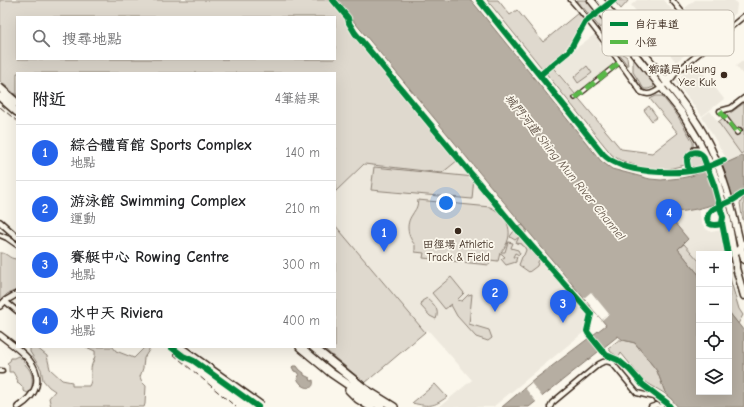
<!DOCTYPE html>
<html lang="zh-TW">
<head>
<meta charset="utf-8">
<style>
	:root { --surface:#fff; --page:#f6f6f6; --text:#202124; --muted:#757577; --line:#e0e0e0; --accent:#2563eb }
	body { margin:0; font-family:"Comic Neue","LXGW WenKai TC",sans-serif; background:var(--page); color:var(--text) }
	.controls { position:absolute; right:12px; bottom:12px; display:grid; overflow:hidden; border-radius:0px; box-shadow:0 4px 16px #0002 }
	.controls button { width:36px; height:36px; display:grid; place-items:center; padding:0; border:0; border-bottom:1px solid var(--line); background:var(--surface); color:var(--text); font:20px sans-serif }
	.you { position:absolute; left:446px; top:203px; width:14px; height:14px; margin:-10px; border:3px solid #fff; border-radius:50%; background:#1a73e8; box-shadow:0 0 0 6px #1a73e833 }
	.badge { display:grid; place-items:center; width:26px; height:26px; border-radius:50%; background:var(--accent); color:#fff; font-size:13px; font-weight:700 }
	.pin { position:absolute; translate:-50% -33px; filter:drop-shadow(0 1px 2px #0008) }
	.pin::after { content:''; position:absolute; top:21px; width:14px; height:12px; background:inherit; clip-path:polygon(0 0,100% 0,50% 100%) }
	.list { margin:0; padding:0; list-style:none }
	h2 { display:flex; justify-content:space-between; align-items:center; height:52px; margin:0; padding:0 16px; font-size:17px }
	h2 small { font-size:13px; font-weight:400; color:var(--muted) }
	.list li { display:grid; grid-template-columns:26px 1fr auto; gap:12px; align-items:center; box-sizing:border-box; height:56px; padding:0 16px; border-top:1px solid var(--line) }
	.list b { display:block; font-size:15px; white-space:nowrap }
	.list p { margin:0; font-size:13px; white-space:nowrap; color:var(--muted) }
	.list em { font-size:13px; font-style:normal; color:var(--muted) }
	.icon { flex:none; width:22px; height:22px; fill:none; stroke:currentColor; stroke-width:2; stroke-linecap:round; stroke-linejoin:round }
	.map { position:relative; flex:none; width:744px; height:407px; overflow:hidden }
	.search { position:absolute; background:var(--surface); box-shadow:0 4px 16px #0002; left:16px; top:16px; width:320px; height:44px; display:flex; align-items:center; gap:10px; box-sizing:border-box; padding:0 14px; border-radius:0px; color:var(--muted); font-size:15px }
	.panel { position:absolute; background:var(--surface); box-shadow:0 4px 16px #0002; left:16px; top:72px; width:320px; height:276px; border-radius:0px }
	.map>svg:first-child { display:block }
	.built { fill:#ede8dd }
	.green { fill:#dfd9ce; stroke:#8d8276; fill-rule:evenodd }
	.water { fill:#b6aea2; stroke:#85796d }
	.pier { fill:#fbf7ec }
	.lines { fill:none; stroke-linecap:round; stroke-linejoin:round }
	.pedestrian-casing { stroke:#3b2a1e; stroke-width:6 }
	.minor-casing { stroke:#3b2a1e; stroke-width:7 }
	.tertiary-casing { stroke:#3b2a1e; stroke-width:8 }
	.secondary-casing { stroke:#3b2a1e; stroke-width:9 }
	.primary-casing { stroke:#3b2a1e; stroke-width:9 }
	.motorway-casing { stroke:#3b2a1e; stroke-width:10 }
	.pedestrian { stroke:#fbf7ec; stroke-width:3 }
	.minor { stroke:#fbf7ec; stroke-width:4 }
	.tertiary { stroke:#fbf7ec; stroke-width:5 }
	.secondary { stroke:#fbf7ec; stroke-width:6 }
	.primary { stroke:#fbf7ec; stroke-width:6 }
	.motorway { stroke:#fbf7ec; stroke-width:7 }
	.rail { stroke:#3b2a1e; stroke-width:1; stroke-dasharray:6 3; stroke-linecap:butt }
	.tertiary-bridge-casing { stroke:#3b2a1e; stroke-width:8; stroke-linecap:butt }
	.tertiary-bridge { stroke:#fbf7ec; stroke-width:5 }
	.quiet { stroke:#58b947; stroke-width:5; stroke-dasharray:10 5; stroke-linecap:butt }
	.cycleway-casing { stroke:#fbf7ec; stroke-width:8 }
	.cycleway { stroke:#00873e; stroke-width:6 }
	.poi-dot { fill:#3b2a1e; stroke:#fbf7ec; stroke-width:1.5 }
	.labels { text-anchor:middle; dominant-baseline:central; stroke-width:3.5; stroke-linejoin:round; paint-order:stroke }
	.poi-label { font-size:11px; fill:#3b2a1e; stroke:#fbf7ec; text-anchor:end }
	.water-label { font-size:12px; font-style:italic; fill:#605246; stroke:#fbf7ec }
	.key { fill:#fbf7ec; stroke:#c1baae; stroke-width:1 }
	.key-label { font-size:11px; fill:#3b2a1e }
</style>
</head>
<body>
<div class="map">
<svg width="744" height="407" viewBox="0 0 744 407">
	<rect width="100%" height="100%" fill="#fbf7ec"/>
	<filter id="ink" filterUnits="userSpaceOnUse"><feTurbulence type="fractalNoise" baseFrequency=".025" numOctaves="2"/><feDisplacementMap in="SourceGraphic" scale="8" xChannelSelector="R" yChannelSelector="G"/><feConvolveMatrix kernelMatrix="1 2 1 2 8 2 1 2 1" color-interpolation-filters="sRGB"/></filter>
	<g filter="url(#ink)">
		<!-- built -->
		<path class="built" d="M637,0H664L699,43L676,62L631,5Z
			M695,0H734L737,4L736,13L713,32L704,31L685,8Z
			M595,34L599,40L601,49L609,58L612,59L616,65L577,95L553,66Z
			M744,60V76L736,66Z
			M696,63L724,99L702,116L675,81Z
			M710,111L743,156L729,163L702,117Z
			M458,160L588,316L585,331L584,332L493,407H439L472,380L428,330L425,332L335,226V192L364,164L442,173Z
			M699,208L701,222L706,229L711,232L722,230L725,254H699V261L684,244L678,249L663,215L669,212L685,211Z"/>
		<!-- green -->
		<path class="green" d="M0,0H331L343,14L349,28L458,160L442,173L364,164L335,192V73H17V96L0,81ZM17,17H335V59H17Z
			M487,0H498L510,15L517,10L543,42L578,13L583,19L567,50L550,64L621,149L652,153L678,133L650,99L656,96H662L677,115L693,142C695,154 681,149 685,165L664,170L640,167L620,160L612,155Z
			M577,0H586L602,20L604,25L600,28Z
			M619,0H629L621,9L616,3Z
			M605,36L612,38L614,40V42L615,44H617L623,52V54L627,57L628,66Z
			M633,58L653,82L654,87L648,89H644L633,72Z
			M587,66L592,73L578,83L574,77Z
			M744,103V152L741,154L718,122Z
			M649,106L657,117L652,121L644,110Z
			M694,153C700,155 701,161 703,166C700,167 696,168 693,167C686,163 689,156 694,153Z
			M374,167L474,177L472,199L371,190Z
			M744,197V222L742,216L740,203Z
			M418,200L490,207C509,216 516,235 501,252H505L508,242L513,243L511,248L518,250L520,254L519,255L515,253L513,257H517L516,260V262L506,265L501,259L505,257L502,254L500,253L498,261L490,260L489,265L423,258L424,253L415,252V245C408,237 405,225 412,215C416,208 417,209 418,200Z
			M335,225L425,332L365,383L322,347H335Z
			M522,225L526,228V233L519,234V235C525,237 527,243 530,248L533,246V252L535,255L539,253L541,256L539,259L537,266L529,272L519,265L522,257L524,255L526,250L524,246H522V244L516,243L519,237L515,240L510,237L511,235L514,231Z
			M684,244L699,261V275L678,249Z
			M0,253C7,252 8,259 17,259V290L7,294L0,302Z
			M729,275L739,309L743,315L738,324L729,312Z
			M451,277L464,293L457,300L462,301L468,295L472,294L469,324L489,330L492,338L488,341L476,337L457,316L451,305L452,304L445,309L432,293Z
			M427,298C434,304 440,310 436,319L430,316L421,306L422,301Z
			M619,340H623L635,343L657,371L665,392L671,399L664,393L644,381L621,353L619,357L611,352L608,348Z
			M30,347H36L47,356L50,369L62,380L72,382V386H89C93,378 90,377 91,370C91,362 96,360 95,351L86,347H113L116,351L134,358L145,347H149V350L144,358L143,368L140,377L142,382L146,386L145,404L144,407H51L49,398L55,391L49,387L43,380L41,369L30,352Z
			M18,356L20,358H23L24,363C31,371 33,374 32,386L34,387L31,394L23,391V387L19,383L17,382L18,381L13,372H9V366L7,363L10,361L11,358H14Z
			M435,384L447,397C433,407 430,407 412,403Z"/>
		<!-- water -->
		<path class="water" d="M336,0H471L601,161L612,169L650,179L661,180L681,178L691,176L722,165L744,155V191C728,200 709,207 691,210C683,212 676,211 669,213V216L688,239L678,249L699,275V392H729V312L744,331V407H678L665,392L657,371L635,343L623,340L618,336L529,407H502L535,379L606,325Z
			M293,366H297L300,370L304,373V375L310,378L311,381L313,380C315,390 306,389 301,384C299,382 298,380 297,378L299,376V373L294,371L292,367Z"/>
		<!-- pier -->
		<path class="pier" d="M720,164L727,181L733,199L717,205L711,186L705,170Z
			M591,292L609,314L602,320L584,298Z
			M592,334L604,349L601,351L589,336Z
			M531,383L543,398L537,403L525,388Z"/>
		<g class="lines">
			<!-- pedestrian casing -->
			<g class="pedestrian-casing">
				<path id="pedestrian" d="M575,98L620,62
					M720,111L737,133L740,130
					M694,149H701L703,148"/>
			</g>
			<!-- minor casing -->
			<g class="minor-casing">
				<path id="minor" d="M571,0C597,29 619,61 641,92C642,93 647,94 648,94C655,94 674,79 675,73
					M672,0L709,45
					M664,81C668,75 674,74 679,70L744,16
					M720,111L731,108L744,98
					M0,235L7,238L17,245
					M5,301L17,311
					M0,371H2
					M550,407L552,403L599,364C604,361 609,360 613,364L637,393L654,397L660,401L667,407
					M651,407L657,405L661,407"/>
			</g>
			<!-- tertiary casing -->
			<g class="tertiary-casing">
				<path id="tertiary" d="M0,222L17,237
					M0,306L5,301L17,294
					M0,335C15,347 42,363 36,386C33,396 26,402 18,407"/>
			</g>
			<!-- secondary casing -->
			<g class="secondary-casing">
				<path id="secondary" d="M734,254L744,244"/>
			</g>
			<!-- primary casing -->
			<g class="primary-casing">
				<path id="primary" d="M591,0L682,113L699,141L711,165L718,184L728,221L736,264V268L744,296
					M600,0C623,27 646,55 667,83C680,99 693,115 703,133C725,172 734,217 744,260"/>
			</g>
			<!-- motorway casing -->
			<g class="motorway-casing">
				<path id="motorway" d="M0,88L17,103
					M0,97L17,112
					M300,347L331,373L381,407
					M313,347L365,389L394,407
					M349,390L358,399L371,407"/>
			</g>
			<!-- pedestrian -->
			<use href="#pedestrian" class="pedestrian"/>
			<!-- minor -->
			<use href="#minor" class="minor"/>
			<!-- tertiary -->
			<use href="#tertiary" class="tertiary"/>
			<!-- secondary -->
			<use href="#secondary" class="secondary"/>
			<!-- primary -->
			<use href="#primary" class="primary"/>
			<!-- motorway -->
			<use href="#motorway" class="motorway"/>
			<!-- rail -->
			<path class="rail" d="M0,107L17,121
				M173,354L236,407"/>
			<!-- tertiary-bridge casing -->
			<g class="tertiary-bridge-casing">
				<path id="tertiary-bridge" d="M181,347L262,405"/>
			</g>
			<!-- tertiary-bridge -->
			<use href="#tertiary-bridge" class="tertiary-bridge"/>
			<!-- quiet -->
			<path class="quiet" d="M575,98L620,62
				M720,111L737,133L740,130"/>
			<!-- cycleway casing -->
			<g class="cycleway-casing">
				<path id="cycleway" d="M333,0L348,18L349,23L355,33L515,227L591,314L587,331L588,333L606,355L618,360L630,370L643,385L667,403L670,407
					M479,0L603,154C622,174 676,175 701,169C709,167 717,163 724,160
					M540,75L568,52L571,48L585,22L614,0
					M689,171C688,167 687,163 687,160C689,151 698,150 703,156L714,185L720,207L723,217L722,223L727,249L728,254
					M722,223C721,224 717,225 715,225C705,225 706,215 711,210L733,200L744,193
					M171,347L183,356L194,361L258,407"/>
			</g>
			<!-- cycleway -->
			<use href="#cycleway" class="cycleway"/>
		</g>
	</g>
	<!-- markers -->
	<g class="poi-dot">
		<circle cx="724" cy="75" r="4"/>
		<circle cx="458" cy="231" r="4"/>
	</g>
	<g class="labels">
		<!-- poi labels -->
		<g class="poi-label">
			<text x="716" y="69">鄉議局 Heung<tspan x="716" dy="13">Yee Kuk</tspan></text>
			<text x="458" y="244" text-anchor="middle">田徑場 Athletic<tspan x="458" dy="13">Track &amp; Field</tspan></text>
		</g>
		<!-- water labels -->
		<g class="water-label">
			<text transform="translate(565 167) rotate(51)">城門河道 Shing Mun River Channel</text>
		</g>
	</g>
	<!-- legend -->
	<rect x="602" y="10" width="132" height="46" rx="6" class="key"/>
	<rect x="610" y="22" width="18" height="4" fill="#00873e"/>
	<rect x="610" y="40" width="18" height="4" fill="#58b947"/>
	<g class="key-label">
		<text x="635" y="28">自行車道</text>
		<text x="635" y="46">小徑</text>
	</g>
</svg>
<div class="controls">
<button>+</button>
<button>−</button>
<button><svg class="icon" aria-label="locate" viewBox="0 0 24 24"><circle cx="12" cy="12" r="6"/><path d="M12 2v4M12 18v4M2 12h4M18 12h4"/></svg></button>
<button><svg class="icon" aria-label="layers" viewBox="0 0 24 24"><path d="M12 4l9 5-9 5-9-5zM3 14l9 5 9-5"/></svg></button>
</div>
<div class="you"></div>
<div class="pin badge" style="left:384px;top:252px">1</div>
<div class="pin badge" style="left:495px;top:312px">2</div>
<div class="pin badge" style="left:563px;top:323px">3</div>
<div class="pin badge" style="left:669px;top:232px">4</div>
<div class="search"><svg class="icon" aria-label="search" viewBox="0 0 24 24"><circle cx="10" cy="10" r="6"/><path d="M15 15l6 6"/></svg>搜尋地點</div>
<section class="panel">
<h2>附近<small>4筆結果</small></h2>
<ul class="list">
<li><span class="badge">1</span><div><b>綜合體育館 Sports Complex</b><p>地點</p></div><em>140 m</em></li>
<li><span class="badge">2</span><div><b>游泳館 Swimming Complex</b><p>運動</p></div><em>210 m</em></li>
<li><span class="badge">3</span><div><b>賽艇中心 Rowing Centre</b><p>地點</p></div><em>300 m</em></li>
<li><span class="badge">4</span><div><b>水中天 Riviera</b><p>地點</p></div><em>400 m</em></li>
</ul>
</section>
</div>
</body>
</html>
